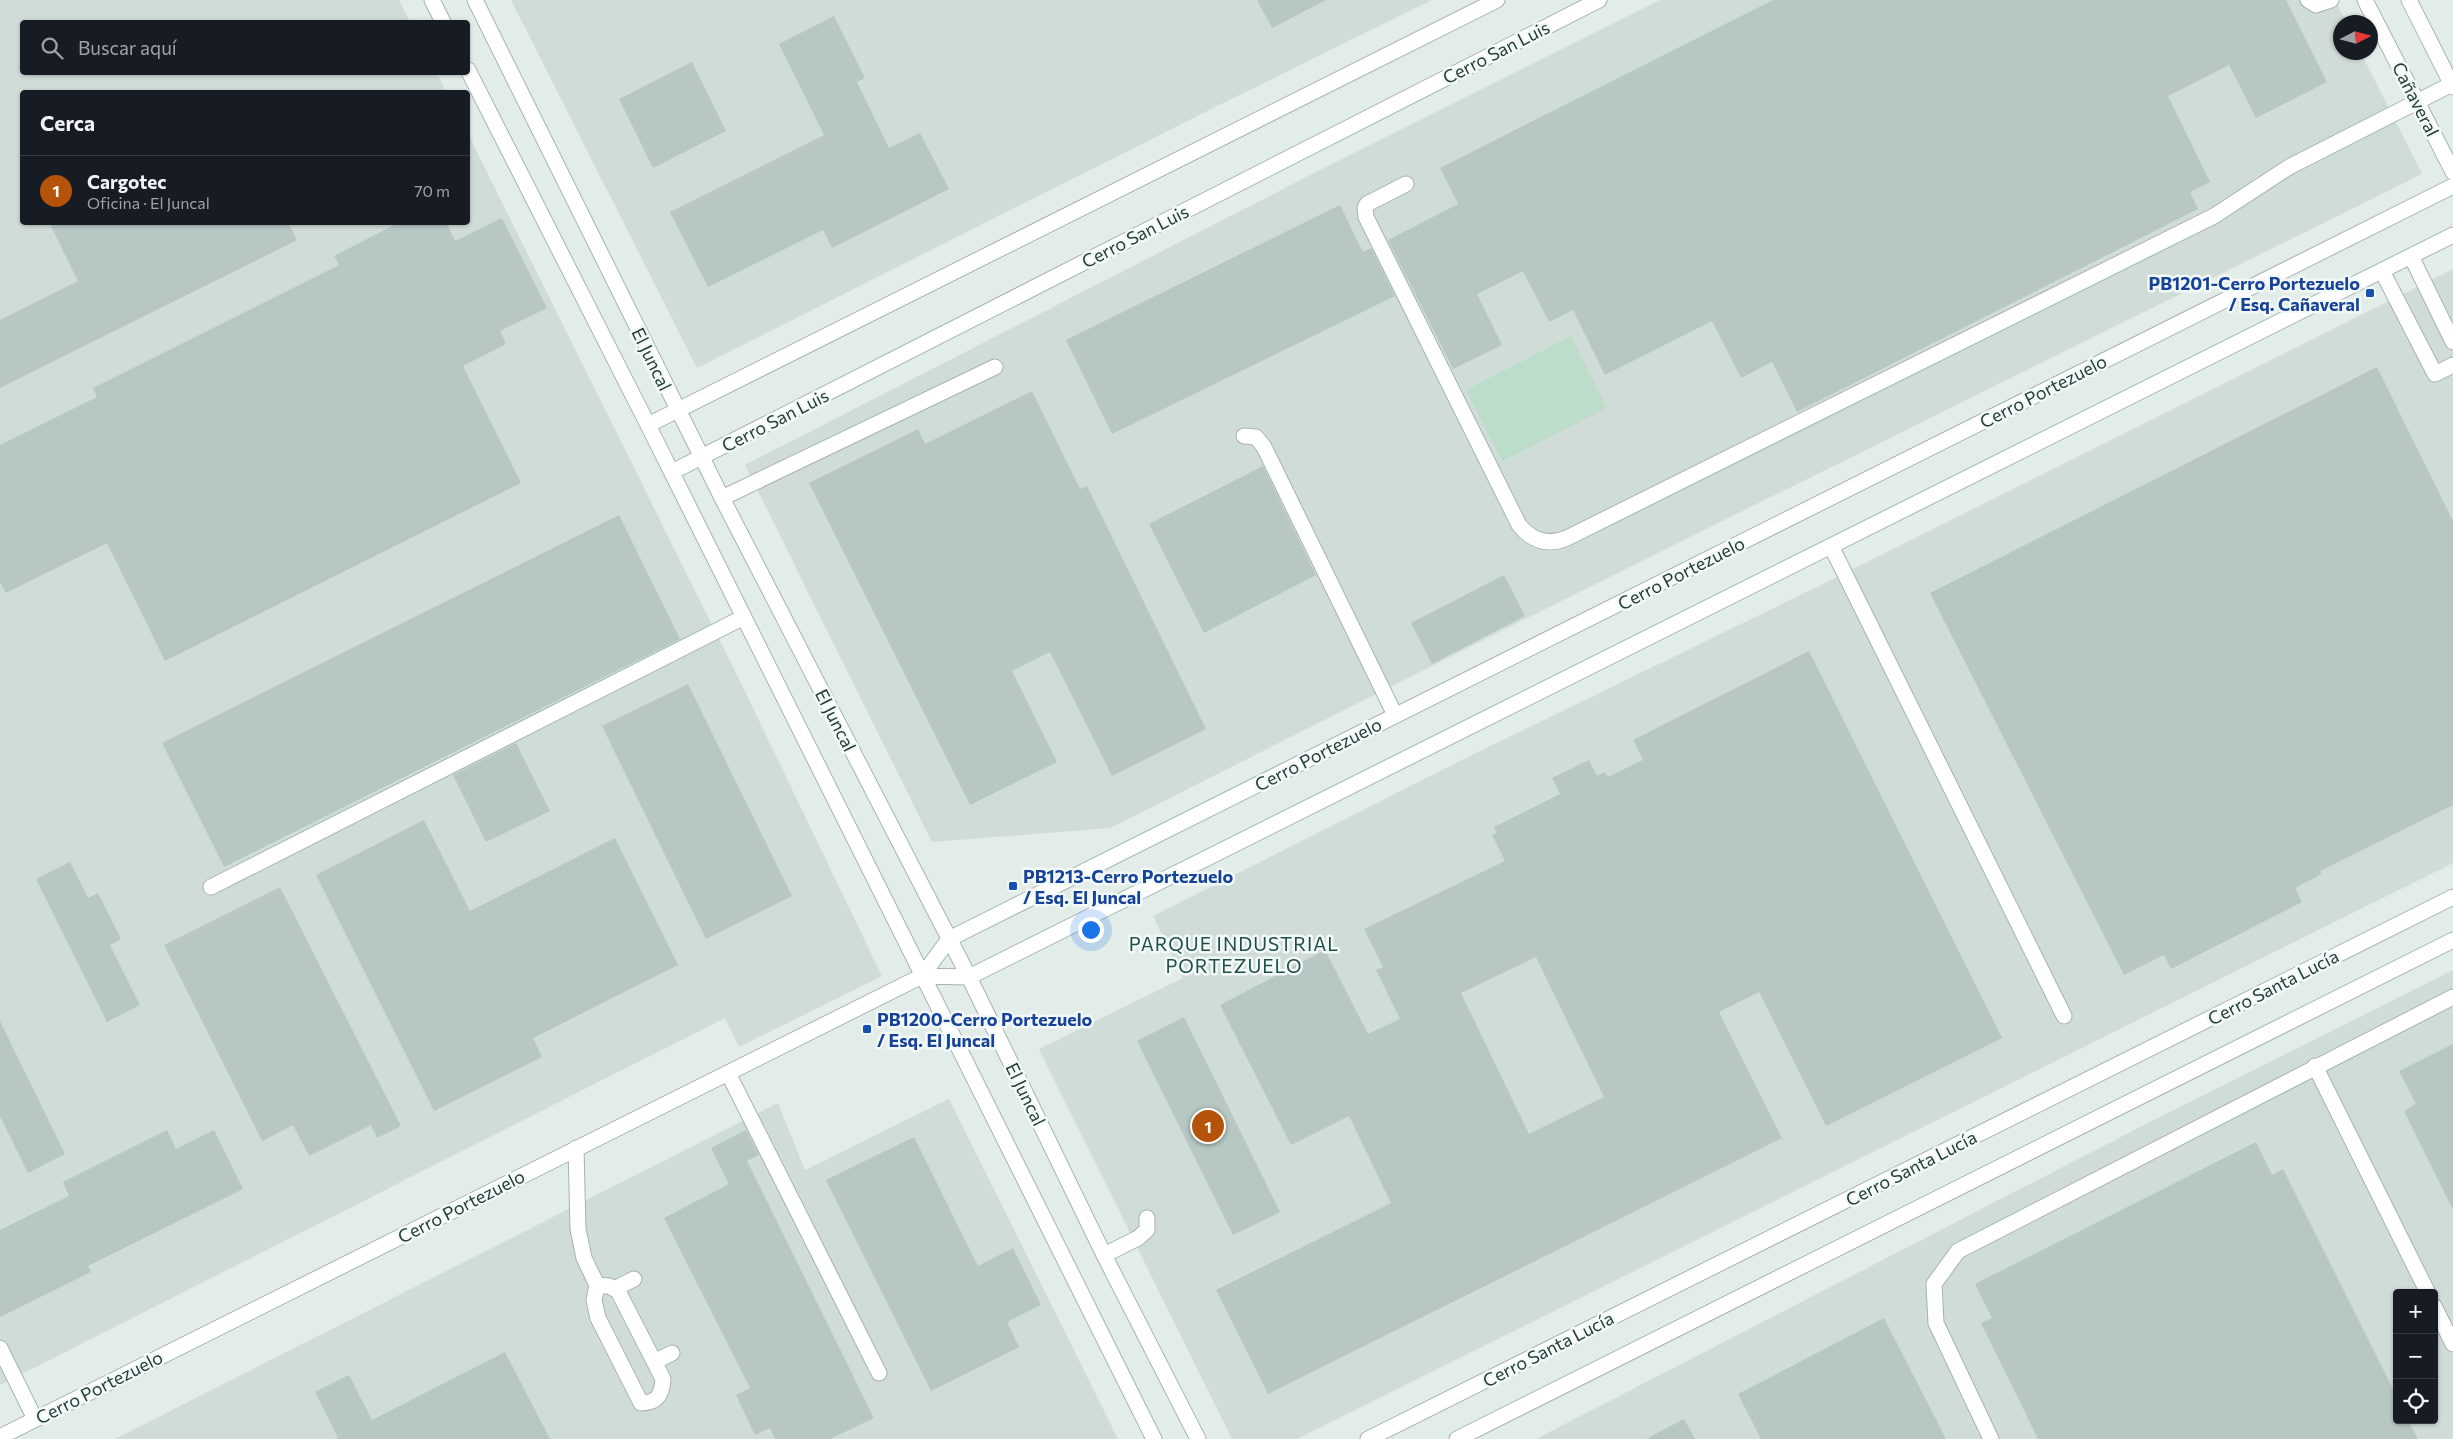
<!DOCTYPE html>
<html lang="es">
<head>
<meta charset="utf-8">
<style>
	:root { --surface:#171b24; --page:#20242c; --text:#f1f3f6; --muted:#9ea1a6; --line:#363941; --accent:#b45309 }
	body { margin:0; font-family:Commissioner,sans-serif; background:var(--page); color:var(--text) }
	.controls { position:absolute; right:15px; bottom:15px; display:grid; overflow:hidden; border-radius:5px; box-shadow:0 1px 4px #0004 }
	.controls button { width:45px; height:45px; display:grid; place-items:center; padding:0; border:0; border-bottom:1px solid var(--line); background:var(--surface); color:var(--text); font:25px sans-serif }
	.compass { position:absolute; left:2333px; top:15px; width:45px; height:45px; border-radius:50%; background:var(--surface); box-shadow:0 1px 4px #0004; rotate:84deg }
	.you { position:absolute; left:1090px; top:929px; width:18px; height:18px; margin:-12px; border:4px solid #fff; border-radius:50%; background:#1a73e8; box-shadow:0 0 0 8px #1a73e833 }
	.badge { display:grid; place-items:center; width:32px; height:32px; border-radius:50%; background:var(--accent); color:#fff; font-size:16px; font-weight:700 }
	.pin { position:absolute; translate:-50% -50%; border:2px solid #fff; box-shadow:0 1px 5px #0006 }
	.list { margin:0; padding:0; list-style:none }
	h2 { display:flex; justify-content:space-between; align-items:center; height:65px; margin:0; padding:0 20px; font-size:21px }
	h2 small { font-size:16px; font-weight:400; color:var(--muted) }
	.list li { display:grid; grid-template-columns:32px 1fr auto; gap:15px; align-items:center; box-sizing:border-box; height:70px; padding:0 20px; border-top:1px solid var(--line) }
	.list b { display:block; font-size:19px; white-space:nowrap }
	.list p { margin:0; font-size:16px; white-space:nowrap; color:var(--muted) }
	.list em { font-size:16px; font-style:normal; color:var(--muted) }
	.icon { flex:none; width:28px; height:28px; fill:none; stroke:currentColor; stroke-width:2; stroke-linecap:round; stroke-linejoin:round }
	.map { position:relative; flex:none; width:2453px; height:1439px; overflow:hidden }
	.search { position:absolute; background:var(--surface); box-shadow:0 1px 4px #0004; left:20px; top:20px; width:450px; height:55px; display:flex; align-items:center; gap:12px; box-sizing:border-box; padding:0 18px; border-radius:5px; color:var(--muted); font-size:19px }
	.panel { position:absolute; background:var(--surface); box-shadow:0 1px 4px #0004; left:20px; top:90px; width:450px; height:135px; border-radius:5px }
	.map>svg:first-child { display:block }
	.built { fill:#d0dcd8; fill-rule:evenodd }
	.green { fill:#bbddc9 }
	.building { fill:#b7c7c3; fill-rule:evenodd }
	.lines { fill:none; stroke-linecap:round; stroke-linejoin:round }
	.minor-casing { stroke:#a5b4b1; stroke-width:17 }
	.minor { stroke:#fff; stroke-width:15 }
	.transit-dot { fill:#1a4fb4; stroke:#f3f9f7; stroke-width:2 }
	.labels { text-anchor:middle; dominant-baseline:central; stroke-width:5; stroke-linejoin:round; paint-order:stroke }
	.street-label { font-size:18px; fill:#223d3a; stroke:#f3f9f7 }
	.transit-label { font-size:18px; font-weight:bold; fill:#164399; stroke:#f3f9f7; text-anchor:start }
	.neighbourhood-label { font-size:19px; letter-spacing:1px; fill:#1e4f4b; stroke:#f3f9f7 }
</style>
</head>
<body>
<div class="map">
<svg width="2453" height="1439" viewBox="0 0 2453 1439">
	<rect width="100%" height="100%" fill="#e2ece9"/>
	<!-- built -->
	<path class="built" d="M0,0H399L410,22H22V72H436L446,92H22V222H468V134L736,673L882,976L739,1047L725,1018L0,1385Z
		M511,0H1432L1217,106L697,368Z
		M1660,0H2335L2346,22H2340V52L2361,53L2422,174L1549,607L1110,828L932,842L745,465L1324,168Z
		M2453,269V863L1297,1439H1232L1039,1049L1183,978L1153,916L1474,754L1811,590Z
		M2453,970V1439H1536L2148,1123ZM2397,1293H2434V1420H2397Z
		M949,1099L1118,1439H115L778,1103L805,1170Z"/>
	<!-- green -->
	<path class="green" d="M1571,336L1607,408L1502,461L1466,390Z"/>
	<!-- building -->
	<path class="building" d="M1257,0H1326L1272,28Z
		M1773,0H2286L2327,82L2256,118L2229,65L2168,96L2210,182L2190,192L2198,209L1797,412L1772,362L1741,378L1712,321L1605,375L1573,310L1549,322L1523,271L1477,294L1502,345L1453,369L1388,240L1458,204L1440,168Z
		M834,16L865,78L857,82L889,148L920,133L949,189L832,248L823,230L708,287L670,212L824,135L779,44Z
		M692,62L726,131L653,168L619,99Z
		M1340,205L1363,252L1371,248L1395,296L1112,434L1066,340Z
		M502,218L547,308L500,331L506,344L463,366L521,483L165,661L107,543L6,593L0,582V445L97,397L93,388L339,265L334,256L400,222H446L455,241Z
		M49,222H288L297,240L0,388V320L78,281Z
		M2377,367L2453,521V805L2320,871L2322,874L2295,888L2302,902L2171,969L2164,955L2124,975L1930,593Z
		M1032,391L1080,489L1087,486L1206,729L1112,776L1050,652L1012,671L1057,762L970,805L809,483L918,429L925,444Z
		M1263,466L1316,575L1204,633L1149,524Z
		M619,515L680,639L224,867L162,743Z
		M1504,575L1525,616L1432,664L1411,623Z
		M1809,651L2002,1038L1826,1126L1759,992L1719,1012L1782,1138L1268,1394L1216,1290L1391,1203L1349,1116L1291,1145L1220,1005L1325,950L1368,1034L1400,1019L1376,970L1383,967L1364,929L1505,861L1492,835L1497,833L1494,827L1560,794L1552,778L1589,760L1597,776L1605,772L1608,777L1643,760L1633,740ZM1536,957L1604,1097L1529,1134L1461,993Z
		M688,684L792,896L706,939L602,726Z
		M516,743L550,811L486,842L453,775Z
		M424,820L470,911L615,838L678,965L533,1038L542,1057L434,1111L316,875Z
		M70,862L88,898L98,893L121,939L110,945L140,1005L107,1022L36,879Z
		M280,887L401,1126L377,1138L371,1125L309,1156L293,1125L262,1141L164,945Z
		M1184,1017L1280,1212L1233,1235L1137,1041Z
		M0,1021L65,1154L28,1173L0,1116Z
		M2453,1044V1210L2404,1111L2416,1104L2399,1071Z
		M167,1130L176,1149L214,1130L243,1189L88,1266L91,1272L0,1317V1230L69,1196L63,1182Z
		M746,1130L759,1155L747,1161L874,1418L830,1439H775L770,1428L755,1435L736,1395L750,1388L664,1218L729,1184L711,1148Z
		M914,1137L978,1266L1013,1248L1041,1305L1007,1322L1019,1347L931,1391L826,1180Z
		M2256,1142L2272,1175L2283,1169L2397,1397V1420H2408L2418,1439H2038L1981,1323L1992,1318L1975,1284Z
		M1884,1318L1946,1439H1761L1738,1394Z
		M505,1352L550,1439H335L338,1438L315,1392L349,1375L372,1420Z
		M1684,1419L1695,1439H1646Z"/>
	<g class="lines">
		<!-- minor casing -->
		<g class="minor-casing">
			<path id="minor" d="M432,0L443,22
				M475,0L722,498L969,977L1104,1255L1198,1439
				M2308,0L2316,5L2331,0
				M2365,0L2453,172
				M2409,0L2453,87
				M468,70L648,425L1154,1439
				M1406,184L1367,204L1365,208L1366,217L1519,525C1532,541 1548,546 1567,538L2214,216L2289,167L2452,84
				M2411,256L2453,342
				M2382,271L2435,374L2453,365
				M648,425L1497,0
				M1244,436L1256,437L1264,447L1395,715
				M672,472L1599,0
				M722,498L995,367
				M1831,546L2064,1016
				M211,887L744,617
				M922,976L969,977L2453,235
				M2315,1066L2428,1293
				M728,1073L879,1373
				M576,1148L578,1229L584,1258L597,1285L594,1300L598,1318L641,1403C657,1403 662,1395 663,1379L618,1291L609,1286L597,1285
				M1104,1255L1138,1238L1147,1230V1218
				M614,1289L634,1279
				M2434,1306L2453,1344
				M0,1348L35,1419
				M654,1362L672,1353
				M0,1437L922,976L949,939L2453,186
				M1368,1439L2453,897
				M1457,1439L2453,940
				M1991,1439L1936,1323L1934,1284L1958,1251L2453,997"/>
		</g>
		<!-- minor -->
		<use href="#minor" class="minor"/>
	</g>
	<!-- markers -->
	<g class="transit-dot">
		<rect x="2365" y="288" width="10" height="10" rx="2.5"/>
		<rect x="1008" y="881" width="10" height="10" rx="2.5"/>
		<rect x="862" y="1024" width="10" height="10" rx="2.5"/>
	</g>
	<g class="labels">
		<!-- street labels -->
		<g class="street-label">
			<text transform="translate(1496 52) rotate(-27)">Cerro San Luis</text>
			<text transform="translate(2416 99) rotate(63)">Cañaveral</text>
			<text transform="translate(1135 236) rotate(-27)">Cerro San Luis</text>
			<text transform="translate(652 359) rotate(64)">El Juncal</text>
			<text transform="translate(2043 391) rotate(-27)">Cerro Portezuelo</text>
			<text transform="translate(775 420) rotate(-27)">Cerro San Luis</text>
			<text transform="translate(1681 573) rotate(-27)">Cerro Portezuelo</text>
			<text transform="translate(836 720) rotate(63)">El Juncal</text>
			<text transform="translate(1318 754) rotate(-27)">Cerro Portezuelo</text>
			<text transform="translate(2273 987) rotate(-27)">Cerro Santa Lucía</text>
			<text transform="translate(1026 1094) rotate(64)">El Juncal</text>
			<text transform="translate(1911 1168) rotate(-27)">Cerro Santa Lucía</text>
			<text transform="translate(461 1206) rotate(-27)">Cerro Portezuelo</text>
			<text transform="translate(1548 1349) rotate(-27)">Cerro Santa Lucía</text>
			<text transform="translate(99 1387) rotate(-27)">Cerro Portezuelo</text>
		</g>
		<!-- transit labels -->
		<g class="transit-label">
			<text x="2360" y="283" text-anchor="end">PB1201-Cerro Portezuelo<tspan x="2360" dy="21">/ Esq. Cañaveral</tspan></text>
			<text x="1023" y="876">PB1213-Cerro Portezuelo<tspan x="1023" dy="21">/ Esq. El Juncal</tspan></text>
			<text x="877" y="1019">PB1200-Cerro Portezuelo<tspan x="877" dy="21">/ Esq. El Juncal</tspan></text>
		</g>
		<!-- neighbourhood labels -->
		<g class="neighbourhood-label">
			<text x="1234" y="943">PARQUE INDUSTRIAL<tspan x="1234" dy="22">PORTEZUELO</tspan></text>
		</g>
	</g>
</svg>
<div class="controls">
<button>+</button>
<button>−</button>
<button><svg class="icon" aria-label="locate" viewBox="0 0 24 24"><circle cx="12" cy="12" r="6"/><path d="M12 2v4M12 18v4M2 12h4M18 12h4"/></svg></button>
</div>
<svg class="compass" viewBox="-18 -18 36 36"><path d="M0-13l5 13h-10z" fill="#e53935"/><path d="M0 13l5-13h-10z" fill="#9ea1a6"/></svg>
<div class="you"></div>
<div class="pin badge" style="left:1208px;top:1126px">1</div>
<div class="search"><svg class="icon" aria-label="search" viewBox="0 0 24 24"><circle cx="10" cy="10" r="6"/><path d="M15 15l6 6"/></svg>Buscar aquí</div>
<section class="panel">
<h2>Cerca<small></small></h2>
<ul class="list">
<li><span class="badge">1</span><div><b>Cargotec</b><p>Oficina · El Juncal</p></div><em>70 m</em></li>
</ul>
</section>
</div>
</body>
</html>
